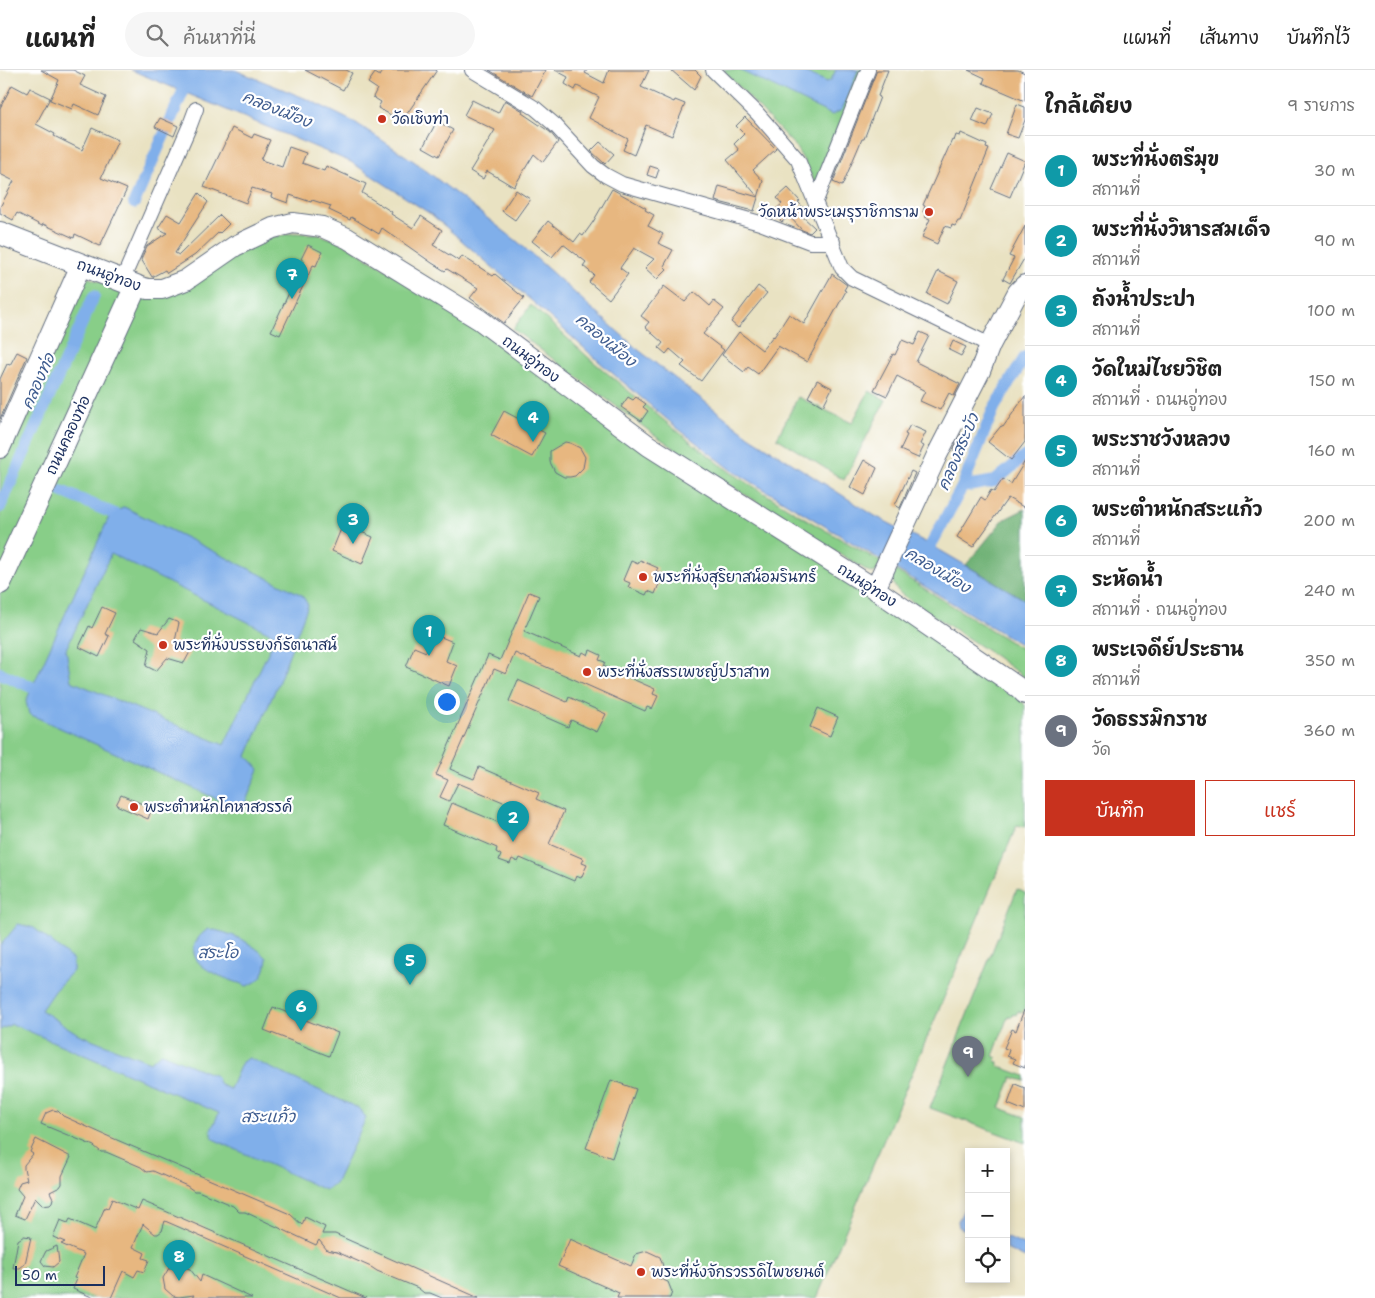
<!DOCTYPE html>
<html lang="th">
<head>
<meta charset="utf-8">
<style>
	:root { --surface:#fff; --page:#f6f6f6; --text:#222; --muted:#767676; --line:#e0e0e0; --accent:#c8321e }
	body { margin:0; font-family:"Shantell Sans","Playpen Sans Thai",sans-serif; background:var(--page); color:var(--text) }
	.controls { position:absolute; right:15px; bottom:15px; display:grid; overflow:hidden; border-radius:0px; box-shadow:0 2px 8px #0003 }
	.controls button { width:45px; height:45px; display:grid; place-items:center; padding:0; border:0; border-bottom:1px solid var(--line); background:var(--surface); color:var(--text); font:25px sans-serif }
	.scale { position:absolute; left:15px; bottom:12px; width:90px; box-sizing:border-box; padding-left:5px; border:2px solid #1b2f5e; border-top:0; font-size:14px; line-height:18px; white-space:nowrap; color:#1b2f5e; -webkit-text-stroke:4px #fff; paint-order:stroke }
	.you { position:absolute; left:446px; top:631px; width:18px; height:18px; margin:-12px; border:4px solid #fff; border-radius:50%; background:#1a73e8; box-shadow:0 0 0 8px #1a73e833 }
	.badge { display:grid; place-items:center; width:32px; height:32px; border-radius:50%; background:var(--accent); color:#fff; font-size:16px; font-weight:700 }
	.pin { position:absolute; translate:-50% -41px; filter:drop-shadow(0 1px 2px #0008) }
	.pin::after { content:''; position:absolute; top:26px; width:18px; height:15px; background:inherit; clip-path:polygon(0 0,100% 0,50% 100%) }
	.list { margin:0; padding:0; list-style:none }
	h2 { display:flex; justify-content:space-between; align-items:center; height:65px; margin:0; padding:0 20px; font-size:21px }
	h2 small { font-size:16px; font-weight:400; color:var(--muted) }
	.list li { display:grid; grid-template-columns:32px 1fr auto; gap:15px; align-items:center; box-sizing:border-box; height:70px; padding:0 20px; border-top:1px solid var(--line) }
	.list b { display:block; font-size:19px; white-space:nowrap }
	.list p { margin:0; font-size:16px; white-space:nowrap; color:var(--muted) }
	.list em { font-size:16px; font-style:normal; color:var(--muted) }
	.actions { display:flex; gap:10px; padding:15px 20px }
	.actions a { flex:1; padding:11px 0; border:1px solid var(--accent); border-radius:0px; text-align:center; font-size:18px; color:var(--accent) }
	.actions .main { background:var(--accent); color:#fff }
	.icon { flex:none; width:28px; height:28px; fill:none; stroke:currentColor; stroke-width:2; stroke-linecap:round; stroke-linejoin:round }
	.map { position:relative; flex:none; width:1025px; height:1228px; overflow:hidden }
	header { display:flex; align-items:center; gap:30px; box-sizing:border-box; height:70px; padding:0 25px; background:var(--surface); border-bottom:1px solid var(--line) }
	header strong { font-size:24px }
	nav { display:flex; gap:28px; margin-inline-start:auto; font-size:18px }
	.search { width:350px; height:45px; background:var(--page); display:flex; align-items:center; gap:12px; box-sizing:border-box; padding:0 18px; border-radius:28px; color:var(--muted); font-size:19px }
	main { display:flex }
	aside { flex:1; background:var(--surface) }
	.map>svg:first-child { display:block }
	.green { fill:#88ce88; stroke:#527e73 }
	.forest { fill:#6eb174; stroke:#447069 }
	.water { fill:#80afea; stroke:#4e6fa4; fill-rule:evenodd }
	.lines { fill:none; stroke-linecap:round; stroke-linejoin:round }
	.canal { stroke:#80afea; stroke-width:12 }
	.building { fill:#e7b780 }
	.street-casing { stroke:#636e81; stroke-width:16 }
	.secondary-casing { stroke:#636e81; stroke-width:22 }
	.primary-casing { stroke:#636e81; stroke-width:24 }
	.street { stroke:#fff; stroke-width:14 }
	.secondary { stroke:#fff; stroke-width:20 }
	.primary { stroke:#fff; stroke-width:22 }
	.poi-dot { fill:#c8321e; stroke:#fff; stroke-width:2 }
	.labels { text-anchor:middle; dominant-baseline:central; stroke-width:4.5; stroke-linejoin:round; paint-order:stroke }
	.poi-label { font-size:15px; fill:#1b2f5e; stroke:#fff; text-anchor:start }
	.street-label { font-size:15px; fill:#1b2f5e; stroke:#fff }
	.water-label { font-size:16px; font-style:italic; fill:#3e5c8f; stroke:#fff }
</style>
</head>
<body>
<header>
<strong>แผนที่</strong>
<div class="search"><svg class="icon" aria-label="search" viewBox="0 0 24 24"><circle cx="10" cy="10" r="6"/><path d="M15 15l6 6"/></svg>ค้นหาที่นี่</div>
<nav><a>แผนที่</a><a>เส้นทาง</a><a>บันทึกไว้</a></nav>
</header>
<main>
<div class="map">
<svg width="1025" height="1228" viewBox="0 0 1025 1228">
	<rect width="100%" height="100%" fill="#fff"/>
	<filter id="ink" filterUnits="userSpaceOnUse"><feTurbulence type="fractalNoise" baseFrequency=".02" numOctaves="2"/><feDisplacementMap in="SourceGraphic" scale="10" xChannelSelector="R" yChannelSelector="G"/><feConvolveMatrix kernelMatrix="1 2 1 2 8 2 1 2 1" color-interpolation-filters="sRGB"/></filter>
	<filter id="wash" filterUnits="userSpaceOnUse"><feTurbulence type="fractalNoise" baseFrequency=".0096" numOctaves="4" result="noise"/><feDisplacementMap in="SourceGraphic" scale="20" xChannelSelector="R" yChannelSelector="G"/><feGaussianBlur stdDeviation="1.12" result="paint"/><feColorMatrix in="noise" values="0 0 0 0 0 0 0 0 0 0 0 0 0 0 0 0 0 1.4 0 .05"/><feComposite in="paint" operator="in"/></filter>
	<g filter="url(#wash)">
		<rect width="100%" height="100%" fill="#e9e2c2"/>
		<!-- green -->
		<path class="green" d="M723,0H863L817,118L804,91L795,76Z
			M295,163L318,164L345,174L477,255L1009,617L1025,635V757L1017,755L817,1228H0V392L83,206L149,228L272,167Z
			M531,235L589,288L672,357L730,402L811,452L881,492L876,502L871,503L728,414L652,363L513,259Z
			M869,321L886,330L844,410L777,368L798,327L852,353Z
			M896,501L1025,581V608L995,586L901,524C894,517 890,511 896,501Z
			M1017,819L1025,823V944L1018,941L1016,945L1013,944L1012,947L1008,946L993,986L997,988L995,991L999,992L998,996L1025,1006V1011L1012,1007L1000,1038L1025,1047V1073L930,1038Z"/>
		<!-- forest -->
		<path class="forest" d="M1025,439V530L966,495L1003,450Z"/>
		<!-- water -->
		<path class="water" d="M131,0H235L307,29L356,53L415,92L518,172L636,278L749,366L875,446L931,475L1025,530V577L732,400L676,357L604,296L533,232L432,145L351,92Z
			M739,0H800L827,12L831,10L836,0H858L842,40L832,45Z
			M124,437L302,525L308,535L279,611L247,686L259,699L244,736L237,738L29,644L26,631L109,447ZM111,484L276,566L224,675L71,611L66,579Z
			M18,854L34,858L73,890V901L54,921L41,940L78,964L150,992L161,983L216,1006L220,1015L230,1019L242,992L249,988L360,1039L366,1048L335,1114L325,1120L213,1069L211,1060L219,1043L12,954L0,960V876Z
			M208,859C230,862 251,872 267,888C266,903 261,911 247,916C230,909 181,898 197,870C199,866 204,862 208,859Z
			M969,1129V1162L959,1157L958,1151Z
			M1006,1167L1025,1176V1188L1006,1179Z"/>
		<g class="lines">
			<!-- canal -->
			<path class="canal" d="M134,133L189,8
				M962,417L995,411L1025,386
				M61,421L124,448
				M0,437L94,226
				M923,490L962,417L994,338L1025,287
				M0,603L45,623"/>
		</g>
		<g id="blocks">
			<!-- building -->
			<path class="building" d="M41,0H73L85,6L80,15L106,27L98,45L74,34L72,39L50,30L59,10Z
				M305,0H346L352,3L343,20Z
				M384,0H437L402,51L378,38L381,32L373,27L377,19L368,13L375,3L380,6Z
				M489,0H546L532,26Z
				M555,0H587L585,3L604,13L609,0H649L641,17L674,32L675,30L685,34L672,66L646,55L634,85L623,80L628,69L589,48L599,27L577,16L575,20L565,14L568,7Z
				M671,0H695L701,6L694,20Z
				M877,0H888L878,26L880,27L864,69H862L842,116L833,112Z
				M968,0H1018L1025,3V31L983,13L985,8Z
				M12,15L27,23L30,18L50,28L36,54L55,64L54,66L82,80L92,58L118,70L101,108L127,119L100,176L75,164L74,168L43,154L42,156L17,143L13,150L0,143V137L14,111L0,104V38Z
				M472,30L498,43L505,30L523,41L522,43L550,62L558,72L543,92L534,84L514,117L487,101L483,109L470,101L495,60L464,45Z
				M1017,34L1025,37V50L1018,68L1006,64Z
				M978,38L993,44L987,57L972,51Z
				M745,47L776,79L753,100L763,111L754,141L715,131L719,116L758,127L727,90L739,80L734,74L744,64L736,56Z
				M160,48L178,56L174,66L155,57Z
				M437,51L453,60L439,86L423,77Z
				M232,58L252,68L254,64L270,70L261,90L282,97L289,77L306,83L302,93L324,101L326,96L366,114L362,123L392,142L391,144L413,158L421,146L442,160L433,175L459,191L462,186L493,206L495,204L524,228L504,253L470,228L478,218L447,199L445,201L432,193L382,158L379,164L351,147L350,150L329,140L331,136L312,130L311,132L290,125L288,133L271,127L272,124L252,118L246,133L204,117Z
				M961,63L987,75L986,78L989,79L960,151H958L955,156L952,155L951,158L945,156L937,174L922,167L930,149L925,147L926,143L923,142L925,136L923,135L952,70L954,71L956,65L960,66Z
				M600,72L614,84L605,94L591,81Z
				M1007,83L1025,91L1010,127L991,119Z
				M650,96L659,99L656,108L647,105Z
				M788,118L800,131L798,132L807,141L802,146L815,158L810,163L802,160L789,146L782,152L772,143L782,134L777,128Z
				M612,119L646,138L645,140L654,145L648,156L663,164L658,173L673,180L664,196L667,199L657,209L645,198L654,189L634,178L620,198L628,204L609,229L589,212L594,205L583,196L586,192L563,174L552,187L532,171L548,151L574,172L580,164L583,166L593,152Z
				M516,120L530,129L515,150L502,141Z
				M199,123L208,132L175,183L179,185L220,145L229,154L220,163L219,162L195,185L167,203L165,200L152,207L141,189L147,176L167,163L158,158L167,144L181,152Z
				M1025,156V187L1010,213L1003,209L1014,188L1009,186Z
				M308,175L322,182L316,196L313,195L280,265L271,261L304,191L301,189Z
				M938,201L958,211L947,234L927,224Z
				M832,204L847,215L844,220L846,221L807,292L778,276L758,304L748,297L744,302L722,285L739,262L762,280L773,266L774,267L789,244L804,254Z
				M664,216L685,232L694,222L710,236L714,231L724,239L703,264L724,280L701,311L681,296L685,292L670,279L666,284L659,278L663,273L645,257L649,252L641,246Z
				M758,216L767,223L738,258L731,252Z
				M920,262L929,266L916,292L960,314L954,326L949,323L940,340L920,331L925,321L897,306L887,326L874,320L893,284L895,285L902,270L914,275Z
				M953,271L966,277L961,286L949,280Z
				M17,282L27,287L0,349V309L7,294L10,295Z
				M817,310L832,318L823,336L808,327Z
				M1025,326V372L1011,390L988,372L1001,356L1003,357Z
				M628,327L633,330L636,327L646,334L643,337L648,341L641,351L621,337Z
				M504,341L545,363L532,387L491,365Z
				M910,355L926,362L920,374L924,376L918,388L900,380L907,365L905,364Z
				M961,364L966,366L958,383L953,380Z
				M565,372L570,373L580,378L585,387L583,398L575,406L570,407H564L555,402L550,392V381Z
				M864,390L877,398L865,425L850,417Z
				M1025,391V438L1008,428L973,477L957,467L981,427L985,430L991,420L994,422L1003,409L1011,414Z
				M911,401L915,403L900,438L895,435Z
				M343,454L373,467L362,494L332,481Z
				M640,490L658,498L656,501L663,504L655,524L648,521L646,525L628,517L630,513L623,510L631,491L638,494Z
				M529,522L539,526L524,561L581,586L583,582L588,585L590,580L601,585L599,590L605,592L603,596L655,619L653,624L658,626L652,639L647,637L645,641L515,583L506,604L494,599L450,699L474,709L479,697L539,723L536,729L564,741L549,774L584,789L582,793L587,795L581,808L576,806L574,811L520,788L518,792L512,789L510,794L499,790L501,785L496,782L497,778L443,755L452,733L507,756L515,737L458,713L449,731L440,727L448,710L436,705L488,585L500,590Z
				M102,537L115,543L105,564L109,566L99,587L79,577L89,556L92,558Z
				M169,549L179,553L175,571L190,582L184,593L167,588L156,601L146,596L150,579L135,569L141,558L158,563Z
				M434,564L453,572L446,591L457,596L449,616L406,597L414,577L426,582Z
				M518,610L567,632L569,627L606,644L597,662L571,650L568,657L509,631Z
				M818,638L838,647L830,666L810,657Z
				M121,725L152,738L148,749L116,735Z
				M273,937L338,963L329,986L264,960Z
				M1024,940H1025V998L1013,993L1015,989L1007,986L1009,980L1004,978L1012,959L1016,961Z
				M611,1010L636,1019L612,1088L586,1078Z
				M1015,1014L1025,1018V1041L1008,1034Z
				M53,1040L58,1041L63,1046L103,1064L290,1144L302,1155L305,1147L325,1157L322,1164H335L479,1228H442L430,1223H424L418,1218L377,1201L371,1197L337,1182L327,1180L319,1170L316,1175L245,1142H239L233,1136L198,1121H194L187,1116L153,1101L147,1102L141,1097L106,1082H101L94,1076L41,1054L46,1043Z
				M36,1069L71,1087L62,1106V1114L60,1117L50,1122L53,1128L52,1132L50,1134L42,1135L35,1128L25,1149L15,1145L23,1126L17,1119L20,1112L27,1110L24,1099V1095L33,1084L30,1082Z
				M112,1129L138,1140L142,1131L366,1228H341L165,1151L162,1161L158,1164H155L143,1154L133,1177L145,1183L143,1188L149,1190L144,1202L138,1200L134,1207L123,1201L111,1228H94L73,1219L77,1209L74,1208L84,1184L61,1174L65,1172L53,1167L60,1150L68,1153L70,1149L95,1160L105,1137L108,1138Z
				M24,1166L31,1167L25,1194L20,1198H13L18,1170Z
				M570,1169L631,1196L636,1184L647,1181L660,1187L663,1196L658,1208L668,1212L672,1222L670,1228H617L619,1223L558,1196Z
				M57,1176L59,1192L53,1197L45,1196L41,1191L46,1181Z
				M180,1195L190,1199L200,1212L202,1205L252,1228H192L194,1225L179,1227L173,1226L165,1219L163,1208L169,1198Z"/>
		</g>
	</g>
	<g filter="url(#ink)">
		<use href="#blocks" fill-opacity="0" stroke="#636e81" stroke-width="1"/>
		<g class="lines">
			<!-- street casing -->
			<g class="street-casing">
				<path id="street" d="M472,0L535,38L555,55L593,96L605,105L622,114L760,153L810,172H833
					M713,0L757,43L798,90L842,198L852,208L990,275
					M816,131L868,0
					M122,211L190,55L196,39"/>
			</g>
			<!-- secondary casing -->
			<g class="secondary-casing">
				<path id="secondary" d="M136,216L148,219H162L186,210L235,176L273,158L293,153L322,157L347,168L480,250L649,376L875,519L1019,618L1025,624
					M0,378L81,195
					M875,519L937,385L980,301L990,275L1018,222L1025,215"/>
			</g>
			<!-- primary casing -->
			<g class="primary-casing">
				<path id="primary" d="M0,163L136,216L0,513"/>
			</g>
			<!-- street -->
			<use href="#street" class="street"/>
			<!-- secondary -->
			<use href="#secondary" class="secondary"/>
			<!-- primary -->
			<use href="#primary" class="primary"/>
		</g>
	</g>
	<!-- markers -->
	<g class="poi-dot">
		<circle cx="382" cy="49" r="5"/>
		<circle cx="929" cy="142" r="5"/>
		<circle cx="643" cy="507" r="5"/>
		<circle cx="163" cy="575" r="5"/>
		<circle cx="587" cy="602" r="5"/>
		<circle cx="134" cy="737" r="5"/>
		<circle cx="641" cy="1202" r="5"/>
	</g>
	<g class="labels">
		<!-- poi labels -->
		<g class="poi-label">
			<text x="392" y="49">วัดเชิงท่า</text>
			<text x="919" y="142" text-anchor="end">วัดหน้าพระเมรุราชิการาม</text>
			<text x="653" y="507">พระที่นั่งสุริยาสน์อมรินทร์</text>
			<text x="173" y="575">พระที่นั่งบรรยงก์รัตนาสน์</text>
			<text x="597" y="602">พระที่นั่งสรรเพชญ์ปราสาท</text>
			<text x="144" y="737">พระตำหนักโคหาสวรรค์</text>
			<text x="651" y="1202">พระที่นั่งจักรวรรดิไพชยนต์</text>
		</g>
		<!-- street labels -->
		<g class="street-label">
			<text transform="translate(109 205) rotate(20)">ถนนอู่ทอง</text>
			<text transform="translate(531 289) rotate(37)">ถนนอู่ทอง</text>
			<text transform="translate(68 365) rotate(-65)">ถนนคลองท่อ</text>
			<text transform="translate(867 515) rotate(33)">ถนนอู่ทอง</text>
		</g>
		<!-- water labels -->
		<g class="water-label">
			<text transform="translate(277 39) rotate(22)">คลองเมือง</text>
			<text transform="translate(606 270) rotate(40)">คลองเมือง</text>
			<text transform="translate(38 311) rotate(-66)">คลองท่อ</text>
			<text transform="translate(958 382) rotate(-67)">คลองสระบัว</text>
			<text transform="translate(938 500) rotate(31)">คลองเมือง</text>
			<text x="218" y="882">สระโอ</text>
			<text x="268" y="1046">สระแก้ว</text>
		</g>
	</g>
</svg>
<div class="controls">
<button>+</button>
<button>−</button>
<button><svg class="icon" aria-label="locate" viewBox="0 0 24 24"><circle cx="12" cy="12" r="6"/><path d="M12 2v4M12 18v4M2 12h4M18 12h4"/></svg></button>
</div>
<div class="scale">50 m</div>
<div class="you"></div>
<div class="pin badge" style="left:429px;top:586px;background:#0f9aa8">1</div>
<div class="pin badge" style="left:513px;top:772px;background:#0f9aa8">2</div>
<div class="pin badge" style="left:353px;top:474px;background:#0f9aa8">3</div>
<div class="pin badge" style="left:533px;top:372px;background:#0f9aa8">4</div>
<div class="pin badge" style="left:410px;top:915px;background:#0f9aa8">5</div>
<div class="pin badge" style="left:301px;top:961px;background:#0f9aa8">6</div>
<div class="pin badge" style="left:292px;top:229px;background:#0f9aa8">7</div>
<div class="pin badge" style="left:179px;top:1211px;background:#0f9aa8">8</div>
<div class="pin badge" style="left:968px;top:1007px;background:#6b7280">9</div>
</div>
<aside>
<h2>ใกล้เคียง<small>9 รายการ</small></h2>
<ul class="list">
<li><span class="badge" style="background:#0f9aa8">1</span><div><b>พระที่นั่งตรีมุข</b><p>สถานที่</p></div><em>30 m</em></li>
<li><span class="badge" style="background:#0f9aa8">2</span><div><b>พระที่นั่งวิหารสมเด็จ</b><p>สถานที่</p></div><em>90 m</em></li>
<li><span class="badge" style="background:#0f9aa8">3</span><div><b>ถังน้ำประปา</b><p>สถานที่</p></div><em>100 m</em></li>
<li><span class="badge" style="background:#0f9aa8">4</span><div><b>วัดใหม่ไชยวิชิต</b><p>สถานที่ · ถนนอู่ทอง</p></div><em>150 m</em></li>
<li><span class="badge" style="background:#0f9aa8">5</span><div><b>พระราชวังหลวง</b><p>สถานที่</p></div><em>160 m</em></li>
<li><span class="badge" style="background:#0f9aa8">6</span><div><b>พระตำหนักสระแก้ว</b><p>สถานที่</p></div><em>200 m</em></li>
<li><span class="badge" style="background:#0f9aa8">7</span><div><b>ระหัดน้ำ</b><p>สถานที่ · ถนนอู่ทอง</p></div><em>240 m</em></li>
<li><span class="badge" style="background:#0f9aa8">8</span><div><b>พระเจดีย์ประธาน</b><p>สถานที่</p></div><em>350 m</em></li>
<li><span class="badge" style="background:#6b7280">9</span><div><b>วัดธรรมิกราช</b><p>วัด</p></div><em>360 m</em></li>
</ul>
<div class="actions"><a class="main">บันทึก</a><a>แชร์</a></div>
</aside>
</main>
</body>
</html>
